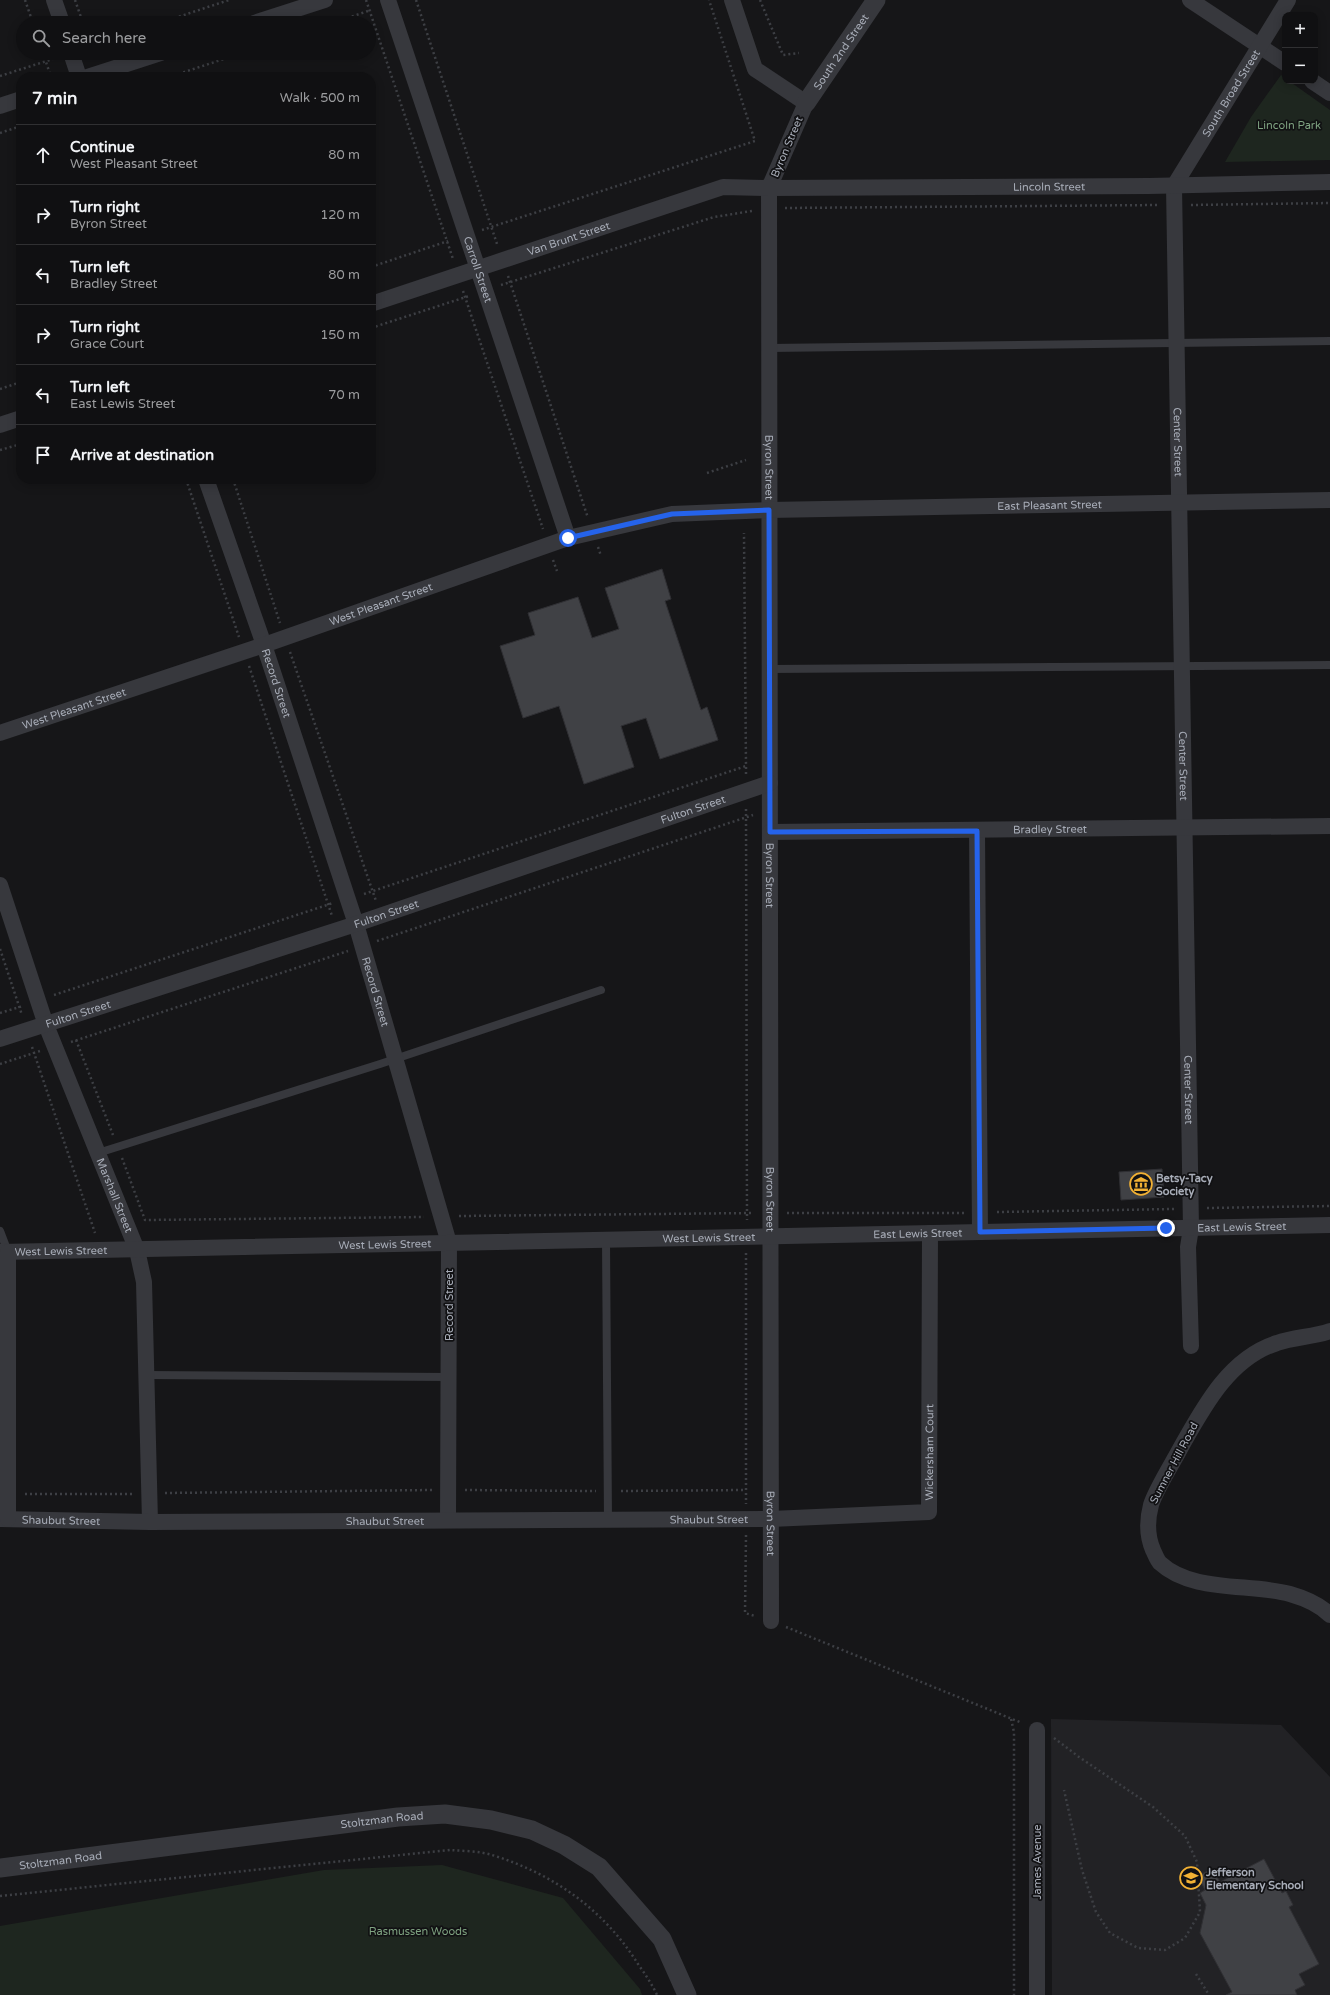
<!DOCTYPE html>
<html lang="en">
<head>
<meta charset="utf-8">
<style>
	:root { --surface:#101012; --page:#19191b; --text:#f1f3f6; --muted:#9c9d9f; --line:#303032 }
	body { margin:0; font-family:"Varela Round",sans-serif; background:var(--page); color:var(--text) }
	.controls { position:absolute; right:12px; top:12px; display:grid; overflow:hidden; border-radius:8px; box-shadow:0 2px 10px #0003 }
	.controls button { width:36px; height:36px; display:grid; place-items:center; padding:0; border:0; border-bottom:1px solid var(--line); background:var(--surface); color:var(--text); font:20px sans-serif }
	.stop { position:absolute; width:12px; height:12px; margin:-9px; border:3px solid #2563eb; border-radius:50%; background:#fff }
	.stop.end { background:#2563eb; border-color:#fff; box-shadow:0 1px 4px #0008 }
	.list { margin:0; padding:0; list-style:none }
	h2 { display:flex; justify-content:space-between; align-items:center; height:52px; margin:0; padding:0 16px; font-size:17px }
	h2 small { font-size:13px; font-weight:400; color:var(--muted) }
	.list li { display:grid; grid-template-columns:26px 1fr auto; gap:12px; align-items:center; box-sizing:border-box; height:60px; padding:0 16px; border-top:1px solid var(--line) }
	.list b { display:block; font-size:15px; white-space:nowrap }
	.list p { margin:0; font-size:13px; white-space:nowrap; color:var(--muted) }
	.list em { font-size:13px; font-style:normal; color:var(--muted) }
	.icon { flex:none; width:22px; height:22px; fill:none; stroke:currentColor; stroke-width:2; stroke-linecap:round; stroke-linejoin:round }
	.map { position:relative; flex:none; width:1330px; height:1995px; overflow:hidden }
	.search { position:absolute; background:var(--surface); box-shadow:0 2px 10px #0003; left:16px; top:16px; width:360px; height:44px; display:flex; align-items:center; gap:10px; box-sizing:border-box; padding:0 14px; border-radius:22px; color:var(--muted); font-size:15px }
	.panel { position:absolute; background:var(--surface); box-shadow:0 2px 10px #0003; left:16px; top:72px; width:360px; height:412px; border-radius:16px }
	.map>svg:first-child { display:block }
	.built { fill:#222225 }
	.green { fill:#1e261f }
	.building { fill:#404145; stroke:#303034 }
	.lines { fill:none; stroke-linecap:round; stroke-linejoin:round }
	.path { stroke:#3d3f44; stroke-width:2.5; stroke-dasharray:2 3; stroke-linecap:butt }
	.service { stroke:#37383d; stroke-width:8 }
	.minor { stroke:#37383d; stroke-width:16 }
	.tertiary { stroke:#37383d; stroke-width:19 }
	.route { stroke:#2563eb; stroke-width:5 }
	.labels { text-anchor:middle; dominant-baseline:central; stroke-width:3.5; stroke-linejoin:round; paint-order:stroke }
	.street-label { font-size:11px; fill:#a8adb8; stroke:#111113 }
	.park-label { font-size:11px; fill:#7fa381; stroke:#111113 }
	.poi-label { font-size:11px; font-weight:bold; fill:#a8adb8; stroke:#111113; text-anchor:start }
</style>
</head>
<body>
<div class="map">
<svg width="1330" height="1995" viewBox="0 0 1330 1995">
	<rect width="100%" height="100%" fill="#161618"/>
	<!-- built -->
	<path class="built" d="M1051,1719L1281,1725L1330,1777V1995H1052Z"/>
	<!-- green -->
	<path class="green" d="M1281,75L1285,78V81H1289L1330,110V160L1225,162L1251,117Z
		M442,1865L563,1898L640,1989L642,1995H0V1926L324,1870Z"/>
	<!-- building -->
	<path class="building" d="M662,569L671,599L665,601L701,710L707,707L718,740L660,759L646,718L621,726L634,767L584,784L559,706L523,718L500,646L535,635L528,613L578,597L592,638L619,629L605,588Z
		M1162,1169L1164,1197L1121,1200L1119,1172Z
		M1264,1859L1282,1893L1286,1891L1293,1905L1289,1907L1319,1964L1299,1974L1305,1985L1295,1990L1297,1995H1226L1232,1992L1200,1933L1206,1905L1200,1893L1205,1890L1198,1876L1210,1870L1213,1877L1216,1875L1220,1882Z"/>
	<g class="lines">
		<!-- path -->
		<path class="path" d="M25,0L33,23
			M75,0L83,23
			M366,0L453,259
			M416,0L497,244
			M760,0L783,55L799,53
			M160,23L229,0
			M333,23L371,10
			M43,53L51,77
			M0,76L56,58
			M169,77L242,53
			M0,133L21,126
			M1191,205L1330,203
			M785,208L1158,205
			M482,230L755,141L709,0
			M371,267L448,241
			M508,276L588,518
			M501,285L714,217L752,211
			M463,291L543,529
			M371,328L469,296
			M0,389L21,382
			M0,450L21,444
			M707,473L746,460
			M186,479L239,637
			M233,479L280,623
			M598,547L601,556
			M553,560L557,571
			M290,652L376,901
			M249,666L332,916
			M746,774V766
			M746,809L747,1220
			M364,894L746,766L744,533
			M377,941L753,815
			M0,949L22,1015
			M54,995L333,903
			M0,1013L23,1006
			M76,1040L113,1135
			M71,1042L348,951
			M32,1047L95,1233
			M0,1064L40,1051
			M122,1158L145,1220L424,1217
			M1207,1208L1330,1206
			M997,1212L1174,1209
			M787,1213H964
			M459,1216L754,1213
			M746,1253V1504
			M465,1490L596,1491
			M621,1491L746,1490
			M165,1493L432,1490
			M25,1494H134
			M746,1535L745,1613L755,1616
			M786,1627L1022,1723
			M1011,1719L1014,1732V1995
			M1054,1738L1079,1757L1153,1807L1185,1836L1197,1862L1200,1912L1185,1938L1165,1950L1138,1948L1110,1933L1096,1912L1082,1870L1064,1790
			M0,1896L450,1850C463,1851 479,1851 492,1855C554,1874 604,1910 638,1964C645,1974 652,1984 657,1995
			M1196,1974L1209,1995"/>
		<!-- service -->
		<path class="service" d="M769,348L1330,341
			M770,669L1330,665
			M98,1153L380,1064L601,990
			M0,1231L8,1252
			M606,1240L608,1520
			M147,1375L449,1377"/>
		<!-- minor -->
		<g class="minor">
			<path d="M54,0L62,23"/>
			<path id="s1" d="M388,0L568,538"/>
			<path id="s2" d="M732,0L755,69L806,103L769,188L771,1621"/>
			<path d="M1190,0L1285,63"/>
			<path d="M254,23L325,0"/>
			<path d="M71,53L79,77"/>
			<path d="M87,77L161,53"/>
			<path d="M1312,81L1330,93"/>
			<path d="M0,106L21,99"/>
			<path id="s3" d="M1174,186L1191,1228L1188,1247L1191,1346"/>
			<path id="s4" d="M1174,186L1288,0"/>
			<path id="s5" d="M371,304L723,187L769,188L1149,186L1330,182"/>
			<path d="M0,425L21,418"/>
			<path id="s6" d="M206,479L264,645L356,924L449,1243L448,1520"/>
			<path id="s7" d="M0,733L264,645L568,538L672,514L769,510L1330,500"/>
			<path d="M977,831L980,1232"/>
			<path id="s8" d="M770,832L1330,826"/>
			<path id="s9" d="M0,885L46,1025L137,1250L144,1282L150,1522"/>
			<path id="s10" d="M0,1039L356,924L770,783"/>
			<path id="s11" d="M0,1252L1330,1225"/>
			<path d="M1330,1331C1313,1337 1294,1337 1277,1343C1229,1358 1203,1408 1180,1449C1172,1464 1155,1491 1151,1505C1147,1520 1147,1536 1153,1550C1155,1554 1157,1560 1160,1563C1192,1593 1251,1583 1290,1594C1304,1598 1320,1605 1330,1615"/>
			<path id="s12" d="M0,1519L150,1522L771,1519L929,1512L930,1233"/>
			<path d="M8,1519V1252"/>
			<path d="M1037,1730V1995"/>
		</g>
		<!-- tertiary -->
		<g class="tertiary">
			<path id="s13" d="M806,103L876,0"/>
			<path id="s14" d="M0,1868L398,1817L445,1814L491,1820L532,1830L564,1845L599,1867L662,1939L687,1995"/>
		</g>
	</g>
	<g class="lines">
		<!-- route -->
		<path class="route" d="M568,538L672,514L769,510L770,832L977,831L980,1232L1166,1228"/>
	</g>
	<!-- icons -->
	<defs>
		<g id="museum-ring" transform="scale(1.15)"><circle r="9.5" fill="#111113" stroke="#f2b134" stroke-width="1.5"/><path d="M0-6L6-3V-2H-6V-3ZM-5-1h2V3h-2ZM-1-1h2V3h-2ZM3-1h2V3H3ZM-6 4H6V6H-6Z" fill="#f2b134"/></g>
		<g id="school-ring" transform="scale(1.15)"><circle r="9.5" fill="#111113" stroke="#f2b134" stroke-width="1.5"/><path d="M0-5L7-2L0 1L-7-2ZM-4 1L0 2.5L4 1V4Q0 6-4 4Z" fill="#f2b134"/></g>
	</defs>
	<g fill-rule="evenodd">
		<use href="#museum-ring" x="1141" y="1184"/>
		<use href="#school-ring" x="1191" y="1878"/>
	</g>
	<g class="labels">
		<!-- street labels -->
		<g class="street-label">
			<text stroke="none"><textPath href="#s13" startOffset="62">South 2nd Street</textPath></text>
			<text stroke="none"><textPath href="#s4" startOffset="109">South Broad Street</textPath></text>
			<text transform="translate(787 147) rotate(-67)">Byron Street</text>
			<text stroke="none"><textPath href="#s5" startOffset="697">Lincoln Street</textPath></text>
			<text stroke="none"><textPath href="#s5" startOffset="208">Van Brunt Street</textPath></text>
			<text stroke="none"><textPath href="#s1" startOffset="284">Carroll Street</textPath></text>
			<text stroke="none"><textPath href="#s3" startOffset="256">Center Street</textPath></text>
			<text stroke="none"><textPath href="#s2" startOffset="506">Byron Street</textPath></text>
			<text stroke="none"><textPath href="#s7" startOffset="1085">East Pleasant Street</textPath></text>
			<text stroke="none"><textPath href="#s7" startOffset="402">West Pleasant Street</textPath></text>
			<text stroke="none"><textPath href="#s6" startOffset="216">Record Street</textPath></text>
			<text stroke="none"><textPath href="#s7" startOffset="78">West Pleasant Street</textPath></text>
			<text stroke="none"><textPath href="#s3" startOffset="580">Center Street</textPath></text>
			<text stroke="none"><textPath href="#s10" startOffset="730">Fulton Street</textPath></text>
			<text stroke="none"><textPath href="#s8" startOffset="280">Bradley Street</textPath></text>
			<text stroke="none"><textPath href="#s2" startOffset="914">Byron Street</textPath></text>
			<text stroke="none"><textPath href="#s10" startOffset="406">Fulton Street</textPath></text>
			<text stroke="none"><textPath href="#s6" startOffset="540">Record Street</textPath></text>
			<text stroke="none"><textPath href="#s10" startOffset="82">Fulton Street</textPath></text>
			<text stroke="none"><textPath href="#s3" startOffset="904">Center Street</textPath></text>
			<text stroke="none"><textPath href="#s9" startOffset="331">Marshall Street</textPath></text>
			<text stroke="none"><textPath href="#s2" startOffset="1238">Byron Street</textPath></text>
			<text stroke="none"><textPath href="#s11" startOffset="1242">East Lewis Street</textPath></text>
			<text stroke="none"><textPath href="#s11" startOffset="918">East Lewis Street</textPath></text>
			<text stroke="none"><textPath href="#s11" startOffset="709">West Lewis Street</textPath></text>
			<text stroke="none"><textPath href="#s11" startOffset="385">West Lewis Street</textPath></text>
			<text stroke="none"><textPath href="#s11" startOffset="61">West Lewis Street</textPath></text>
			<text transform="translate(449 1305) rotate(-90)">Record Street</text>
			<text stroke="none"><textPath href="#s12" startOffset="989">Wickersham Court</textPath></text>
			<text transform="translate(1174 1463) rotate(-62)">Sumner Hill Road</text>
			<text stroke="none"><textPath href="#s12" startOffset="709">Shaubut Street</textPath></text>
			<text stroke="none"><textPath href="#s12" startOffset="61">Shaubut Street</textPath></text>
			<text stroke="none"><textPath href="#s12" startOffset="385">Shaubut Street</textPath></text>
			<text stroke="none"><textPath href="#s2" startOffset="1562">Byron Street</textPath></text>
			<text stroke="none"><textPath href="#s14" startOffset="385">Stoltzman Road</textPath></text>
			<text stroke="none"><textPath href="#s14" startOffset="61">Stoltzman Road</textPath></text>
			<text transform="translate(1037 1862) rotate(-90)">James Avenue</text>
		</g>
		<!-- park labels -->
		<g class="park-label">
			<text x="1289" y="125">Lincoln Park</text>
			<text x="418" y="1931">Rasmussen Woods</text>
		</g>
		<!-- poi labels -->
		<g class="poi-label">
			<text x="1156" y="1178">Betsy-Tacy<tspan x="1156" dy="13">Society</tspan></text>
			<text x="1206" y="1872">Jefferson<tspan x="1206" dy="13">Elementary School</tspan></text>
		</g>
	</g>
</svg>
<div class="controls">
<button>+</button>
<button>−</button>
</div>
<div class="stop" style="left:568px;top:538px"></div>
<div class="stop end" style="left:1166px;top:1228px"></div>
<div class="search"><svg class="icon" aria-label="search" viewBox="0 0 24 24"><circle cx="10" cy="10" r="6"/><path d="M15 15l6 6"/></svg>Search here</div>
<section class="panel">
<h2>7 min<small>Walk · 500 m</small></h2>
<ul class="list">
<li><svg class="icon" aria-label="ahead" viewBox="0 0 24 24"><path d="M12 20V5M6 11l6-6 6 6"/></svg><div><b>Continue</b><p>West Pleasant Street</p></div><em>80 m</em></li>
<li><svg class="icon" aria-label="right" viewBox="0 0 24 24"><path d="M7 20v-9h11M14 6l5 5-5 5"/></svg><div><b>Turn right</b><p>Byron Street</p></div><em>120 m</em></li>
<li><svg class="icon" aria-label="left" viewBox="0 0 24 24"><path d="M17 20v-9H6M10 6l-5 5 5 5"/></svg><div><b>Turn left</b><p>Bradley Street</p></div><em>80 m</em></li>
<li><svg class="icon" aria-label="right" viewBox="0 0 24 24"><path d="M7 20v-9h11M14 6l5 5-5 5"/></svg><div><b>Turn right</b><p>Grace Court</p></div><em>150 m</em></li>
<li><svg class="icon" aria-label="left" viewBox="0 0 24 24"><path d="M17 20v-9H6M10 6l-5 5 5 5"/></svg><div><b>Turn left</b><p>East Lewis Street</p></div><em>70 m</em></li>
<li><svg class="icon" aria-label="arrive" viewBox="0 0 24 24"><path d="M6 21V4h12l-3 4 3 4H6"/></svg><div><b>Arrive at destination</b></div></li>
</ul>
</section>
</div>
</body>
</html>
